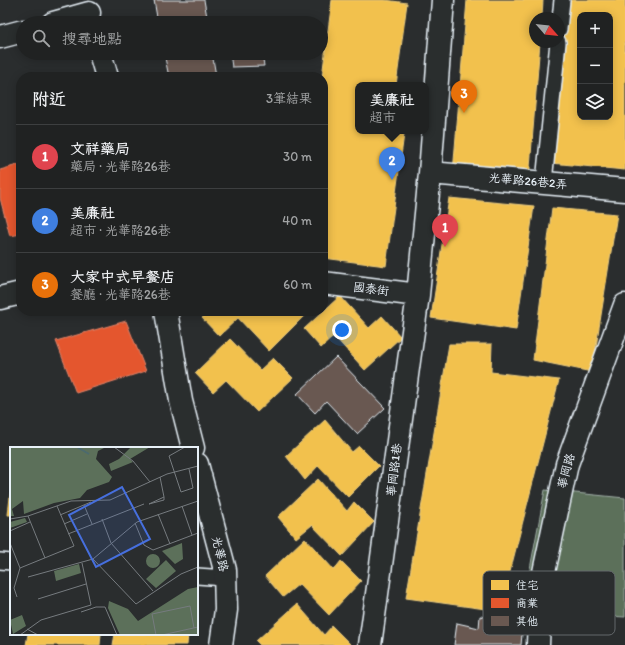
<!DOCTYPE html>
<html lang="zh-TW">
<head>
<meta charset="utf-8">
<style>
	:root { --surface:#202222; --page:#2d2f2f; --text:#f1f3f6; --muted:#a2a4a5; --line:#3d3f40; --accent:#8c9099 }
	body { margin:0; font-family:Itim,"LXGW WenKai TC",sans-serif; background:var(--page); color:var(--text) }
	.controls { position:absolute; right:12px; top:12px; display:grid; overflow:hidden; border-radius:8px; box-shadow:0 2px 10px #0003 }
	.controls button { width:36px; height:36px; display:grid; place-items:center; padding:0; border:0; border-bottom:1px solid var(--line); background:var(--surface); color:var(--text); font:20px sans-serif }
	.compass { position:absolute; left:529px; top:12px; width:36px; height:36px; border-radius:50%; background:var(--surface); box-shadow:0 2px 10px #0003; rotate:118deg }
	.you { position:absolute; left:342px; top:330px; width:14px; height:14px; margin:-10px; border:3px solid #fff; border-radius:50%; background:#1a73e8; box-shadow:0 0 0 6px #1a73e833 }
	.badge { display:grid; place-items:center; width:26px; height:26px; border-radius:50%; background:var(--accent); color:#fff; font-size:13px; font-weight:700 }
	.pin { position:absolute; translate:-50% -33px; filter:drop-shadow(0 1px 2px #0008) }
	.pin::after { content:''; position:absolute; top:21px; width:14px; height:12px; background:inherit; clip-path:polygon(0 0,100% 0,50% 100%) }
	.popup { position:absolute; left:355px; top:82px; width:74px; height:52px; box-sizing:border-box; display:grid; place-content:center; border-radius:8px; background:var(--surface); filter:drop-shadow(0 1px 3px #0005); font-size:13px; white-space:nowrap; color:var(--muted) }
	.popup b { font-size:15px; color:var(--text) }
	.popup::after { content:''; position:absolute; left:50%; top:100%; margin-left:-8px; border:8px solid transparent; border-top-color:var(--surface) }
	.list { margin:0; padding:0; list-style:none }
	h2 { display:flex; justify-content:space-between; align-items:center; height:52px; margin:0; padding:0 16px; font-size:17px }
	h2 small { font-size:13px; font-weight:400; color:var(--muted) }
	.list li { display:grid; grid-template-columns:26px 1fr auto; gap:12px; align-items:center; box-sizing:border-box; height:64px; padding:0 16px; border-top:1px solid var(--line) }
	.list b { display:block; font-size:15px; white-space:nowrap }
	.list p { margin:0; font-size:13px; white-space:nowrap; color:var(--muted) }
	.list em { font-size:13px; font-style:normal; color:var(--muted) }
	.icon { flex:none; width:22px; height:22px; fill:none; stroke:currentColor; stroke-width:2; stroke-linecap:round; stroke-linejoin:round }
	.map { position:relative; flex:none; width:625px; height:645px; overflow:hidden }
	.search { position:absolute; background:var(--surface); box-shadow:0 2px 10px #0003; left:16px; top:16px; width:312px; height:44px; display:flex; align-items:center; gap:10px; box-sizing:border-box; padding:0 14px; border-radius:22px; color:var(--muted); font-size:15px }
	.panel { position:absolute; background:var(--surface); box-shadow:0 2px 10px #0003; left:16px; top:72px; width:312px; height:244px; border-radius:16px }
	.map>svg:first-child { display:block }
	.green { fill:#5c705a; stroke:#a2b0a9 }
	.homes { fill:#f2c14e; stroke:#efcf81; fill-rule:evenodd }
	.shops { fill:#e4572e; stroke:#e5856b }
	.building { fill:#695851; stroke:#e8f1f8 }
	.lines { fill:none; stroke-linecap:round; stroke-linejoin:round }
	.lane-casing { stroke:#e8f1f8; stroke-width:18 }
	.street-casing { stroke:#e8f1f8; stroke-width:25 }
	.lane { stroke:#2a2d2e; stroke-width:15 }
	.street { stroke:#2a2d2e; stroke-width:22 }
	.labels { text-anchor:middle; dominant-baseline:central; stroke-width:4; stroke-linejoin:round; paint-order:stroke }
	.street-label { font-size:12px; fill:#e8f1f8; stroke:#2a2d2e }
	.inset-river { fill:none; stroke:#4c6a6e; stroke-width:2 }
	.inset-road { fill:none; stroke:#767b7f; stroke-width:1 }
	.view { fill:#466fde; fill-opacity:0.15; stroke:#466fde; stroke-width:2 }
	.inset-edge { fill:none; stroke:#e8f1f8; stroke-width:2 }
	.key { fill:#2a2d2e; stroke:#63686b; stroke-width:1 }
	.key-label { font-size:11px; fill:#e8f1f8 }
</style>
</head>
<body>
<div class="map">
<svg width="625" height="645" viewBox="0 0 625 645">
	<rect width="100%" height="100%" fill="#2a2d2e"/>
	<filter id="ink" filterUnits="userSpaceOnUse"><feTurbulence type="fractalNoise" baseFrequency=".025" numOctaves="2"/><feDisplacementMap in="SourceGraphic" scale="8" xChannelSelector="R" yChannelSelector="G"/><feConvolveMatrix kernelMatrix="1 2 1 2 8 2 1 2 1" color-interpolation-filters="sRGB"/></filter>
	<g filter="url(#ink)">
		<!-- green -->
		<path class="green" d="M545,490L625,498V617L522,611Z"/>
		<!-- homes -->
		<path class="homes" d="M332,0H385L407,3L396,85H358V131H390L404,134L386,266L323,258L322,77Z
			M467,0H543L542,18H535V42H540L529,180L453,173Z
			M567,0H625V170L551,163ZM580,15H610V117H580Z
			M449,198L534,206L516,330L431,318Z
			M552,208L617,214L592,372L533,360Z
			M340,296L369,328L382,316L401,337L365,370L334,336L321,348L304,329Z
			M209,311H299L304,316L269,351L238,318L219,336L202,318Z
			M230,339L260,370L273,358L293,378L257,412L226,380L213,392L195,373Z
			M449,344H492L491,372L559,380L500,611L406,598Z
			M325,420L352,452L359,446L379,466L348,497L318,466L305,480L286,456Z
			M318,479L347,511L354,502L374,522L342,556L312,525L296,538L278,517Z
			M11,488V515H8Z
			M305,538L334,570L341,561L361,581L329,615L299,584L283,597L265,576Z
			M297,604L324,635L332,626L351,645H260L256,641Z
			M28,634H101L100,645H26Z
			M115,634H188L187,645H113Z"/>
		<!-- shops -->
		<path class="shops" d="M21,164V234L10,236L0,198V170Z
			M126,321L146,371L76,393L56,341Z"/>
		<!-- building -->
		<path class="building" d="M154,0H204L208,23H158Z
			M164,53H212L216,76L169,77Z
			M230,53H262L264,66L232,67Z
			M336,357L385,408L357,434L326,401L315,413L297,394Z
			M480,616L523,623L521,645H454L457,623L479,628Z"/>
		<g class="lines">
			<!-- lane casing -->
			<g class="lane-casing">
				<path id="lane" d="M559,29L562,0
					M544,182L558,42
					M0,561L11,562
					M197,576L225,578"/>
			</g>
			<!-- street casing -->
			<g class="street-casing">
				<path id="street" d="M53,23L89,13
					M0,37L23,31
					M100,53L107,77
					M430,173L625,190
					M323,283L418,295
					M0,298L21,293
					M166,311L181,401L193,448
					M197,464L225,570L226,610L221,645
					M370,645L418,295L430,173L443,0
					M538,645L540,591L567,464L625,305"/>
			</g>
			<!-- lane -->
			<use href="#lane" class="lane"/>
			<!-- street -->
			<use href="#street" class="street"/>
		</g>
	</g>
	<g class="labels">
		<!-- street labels -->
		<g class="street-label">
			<text transform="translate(528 181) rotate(5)">光華路26巷2弄</text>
			<text transform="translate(371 289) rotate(7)">國泰街</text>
			<text transform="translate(394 470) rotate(-83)">華岡路1巷</text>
			<text transform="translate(566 471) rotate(-75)">華岡路</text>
			<text transform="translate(220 554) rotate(77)">光華路</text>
		</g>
	</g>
	<!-- overview -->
	<g transform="translate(10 447)">
		<rect width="188" height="188" fill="#2a2d2e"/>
		<path d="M0,0H96L88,4L86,12L102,30L99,35L77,43L70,51L44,56L14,67L13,54L2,62L4,69H0ZM121,0H140L120,12L123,15L101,24L99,17L109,12ZM15,71L17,75L0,81V75ZM172,96L173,112L165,117L152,104ZM136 114a7 7 0 1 1 14 0a7 7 0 1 1-14 0ZM156,113L166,124L146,141L136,132ZM69,117L71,126L46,134L44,124ZM188,140V188H110L98,161L99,154L118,162L128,174L178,142ZM12,168L16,179L3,187L0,173Z" fill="#5c705a"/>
		<path class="inset-river" d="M67,0L79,7"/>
		<path class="inset-road" d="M104,0L123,14L140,35M159,9L171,45L183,41L179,22M159,9L175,0M150,30L154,50L139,57L154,53V50M74,58L82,77M172,59L182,88M148,67L160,97M50,68L81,55M18,69L35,111M0,72L18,69L61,54L100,53L157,27L188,19M92,72L101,96L143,144M125,76L134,98L143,103L188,86M54,77L77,67M0,84L20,75M58,87L134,57M0,96L10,121L4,141L7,150M83,112L126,157L171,127L188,120M10,121L64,99L47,59M18,130L83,112L127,75L188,54M28,152L76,137M71,165L86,160H95L107,188M17,182L28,188M10,188L31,173L81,158L72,116M146,188L142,167L180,159L184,181M152,188L188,180"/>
		<path class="view" d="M112,40L140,92L86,120L59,68Z"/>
		<rect width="188" height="188" class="inset-edge"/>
	</g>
	<!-- legend -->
	<rect x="483" y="571" width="132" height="64" rx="6" class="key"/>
	<rect x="491" y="580" width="18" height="10" fill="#f2c14e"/>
	<rect x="491" y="598" width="18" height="10" fill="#e4572e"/>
	<rect x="491" y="616" width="18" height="10" fill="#695851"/>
	<g class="key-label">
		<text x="516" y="589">住宅</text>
		<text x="516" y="607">商業</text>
		<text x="516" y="625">其他</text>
	</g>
</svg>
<div class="controls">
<button>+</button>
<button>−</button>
<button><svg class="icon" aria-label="layers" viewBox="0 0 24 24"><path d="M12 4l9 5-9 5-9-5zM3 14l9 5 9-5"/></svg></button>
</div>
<svg class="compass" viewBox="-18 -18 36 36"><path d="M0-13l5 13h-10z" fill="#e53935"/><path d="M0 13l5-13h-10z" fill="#a2a4a5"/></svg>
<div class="you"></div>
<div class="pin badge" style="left:445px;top:247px;background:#e0444e">1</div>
<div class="pin badge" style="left:392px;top:180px;background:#3f7fe0">2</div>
<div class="popup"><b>美廉社</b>超市</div>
<div class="pin badge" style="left:464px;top:113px;background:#e8710a">3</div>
<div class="search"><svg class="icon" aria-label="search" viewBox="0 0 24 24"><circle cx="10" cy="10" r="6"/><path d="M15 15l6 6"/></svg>搜尋地點</div>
<section class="panel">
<h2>附近<small>3筆結果</small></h2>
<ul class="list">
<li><span class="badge" style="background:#e0444e">1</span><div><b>文祥藥局</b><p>藥局 · 光華路26巷</p></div><em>30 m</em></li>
<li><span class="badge" style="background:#3f7fe0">2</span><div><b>美廉社</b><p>超市 · 光華路26巷</p></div><em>40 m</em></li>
<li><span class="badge" style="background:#e8710a">3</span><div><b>大家中式早餐店</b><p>餐廳 · 光華路26巷</p></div><em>60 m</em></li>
</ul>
</section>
</div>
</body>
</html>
